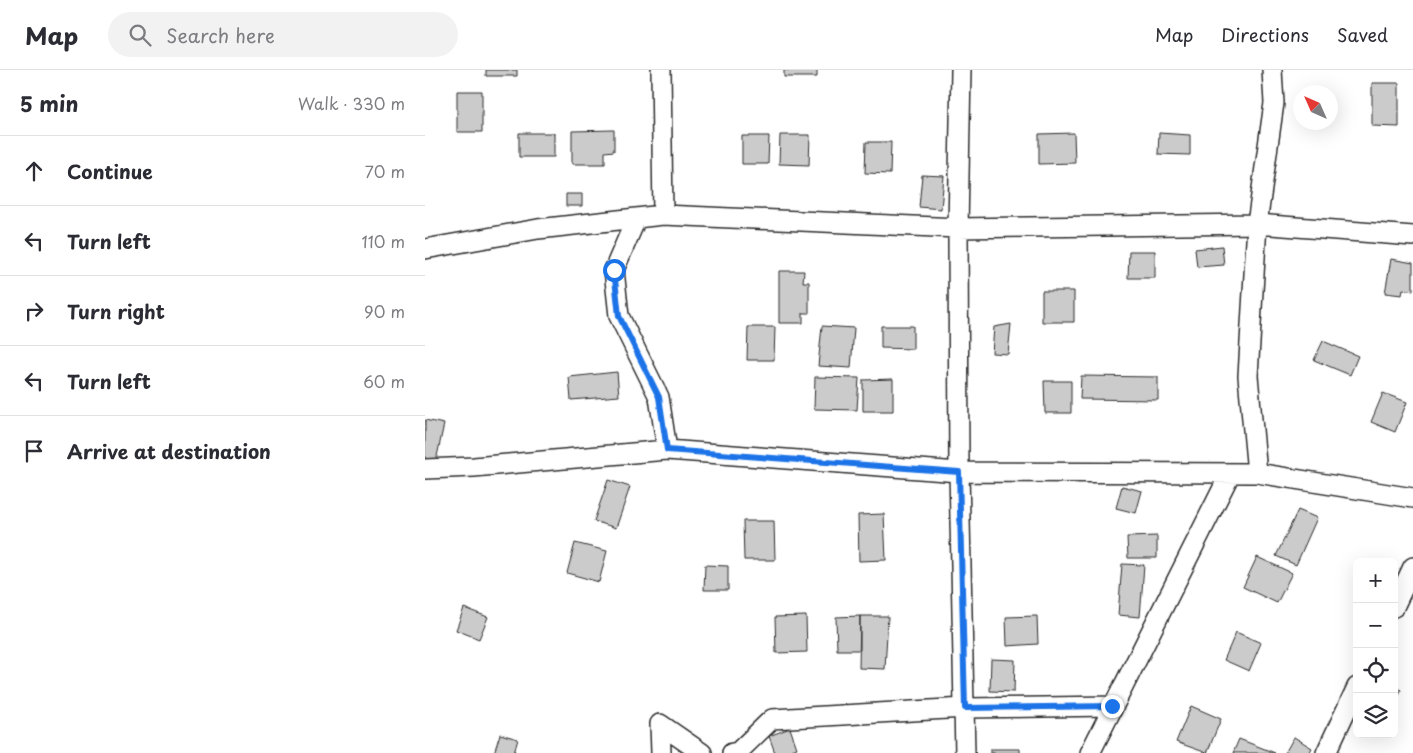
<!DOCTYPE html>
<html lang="en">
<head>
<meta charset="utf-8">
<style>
	:root { --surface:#fff; --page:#f2f2f3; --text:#2b2b33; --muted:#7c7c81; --line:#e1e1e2 }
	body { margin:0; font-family:"Playpen Sans",sans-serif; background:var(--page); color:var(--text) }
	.controls { position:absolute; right:15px; bottom:15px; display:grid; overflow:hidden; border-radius:8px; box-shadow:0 5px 20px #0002 }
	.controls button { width:45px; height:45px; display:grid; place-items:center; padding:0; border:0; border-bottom:1px solid var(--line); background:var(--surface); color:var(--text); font:25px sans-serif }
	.compass { position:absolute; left:868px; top:15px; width:45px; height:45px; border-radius:50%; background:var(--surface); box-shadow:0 5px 20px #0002; rotate:315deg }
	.stop { position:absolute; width:15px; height:15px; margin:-11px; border:4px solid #1a73e8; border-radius:50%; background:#fff }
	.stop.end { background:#1a73e8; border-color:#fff; box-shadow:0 1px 5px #0008 }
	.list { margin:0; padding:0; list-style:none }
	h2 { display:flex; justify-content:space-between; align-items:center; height:65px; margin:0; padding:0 20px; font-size:21px }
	h2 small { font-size:16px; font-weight:400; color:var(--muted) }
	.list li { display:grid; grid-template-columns:32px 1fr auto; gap:15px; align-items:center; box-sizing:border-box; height:70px; padding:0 20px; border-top:1px solid var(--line) }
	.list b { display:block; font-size:19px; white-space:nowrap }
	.list em { font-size:16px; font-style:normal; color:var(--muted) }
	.icon { flex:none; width:28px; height:28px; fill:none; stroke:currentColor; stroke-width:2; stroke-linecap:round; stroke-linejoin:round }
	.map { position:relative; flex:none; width:988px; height:683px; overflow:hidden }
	header { display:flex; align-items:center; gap:30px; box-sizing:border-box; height:70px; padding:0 25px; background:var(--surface); border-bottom:1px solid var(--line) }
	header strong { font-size:24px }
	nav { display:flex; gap:28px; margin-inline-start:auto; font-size:18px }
	.search { width:350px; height:45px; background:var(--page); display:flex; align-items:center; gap:12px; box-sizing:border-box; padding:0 18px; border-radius:28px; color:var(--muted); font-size:19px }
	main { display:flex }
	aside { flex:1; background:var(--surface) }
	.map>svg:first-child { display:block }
	.building { fill:#cbcbcb; stroke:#2b2b2b }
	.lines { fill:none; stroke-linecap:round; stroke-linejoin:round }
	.minor-casing { stroke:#2b2b2b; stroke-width:22 }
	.minor { stroke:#fff; stroke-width:19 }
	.route { stroke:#1a73e8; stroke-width:6 }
</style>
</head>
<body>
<header>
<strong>Map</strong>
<div class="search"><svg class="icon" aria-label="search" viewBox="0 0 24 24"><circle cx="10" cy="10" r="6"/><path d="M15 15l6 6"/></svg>Search here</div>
<nav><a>Map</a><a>Directions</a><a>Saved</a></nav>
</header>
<main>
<aside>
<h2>5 min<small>Walk · 330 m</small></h2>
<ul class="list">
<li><svg class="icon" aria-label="ahead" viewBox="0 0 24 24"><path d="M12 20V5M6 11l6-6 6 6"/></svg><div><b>Continue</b></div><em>70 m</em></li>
<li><svg class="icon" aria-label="left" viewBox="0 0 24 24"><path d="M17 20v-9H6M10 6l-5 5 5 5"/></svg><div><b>Turn left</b></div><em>110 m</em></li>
<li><svg class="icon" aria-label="right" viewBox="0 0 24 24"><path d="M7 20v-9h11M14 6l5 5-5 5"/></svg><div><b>Turn right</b></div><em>90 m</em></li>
<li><svg class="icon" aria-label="left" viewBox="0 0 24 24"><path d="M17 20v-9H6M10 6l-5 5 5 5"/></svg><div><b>Turn left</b></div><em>60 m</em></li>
<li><svg class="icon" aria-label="arrive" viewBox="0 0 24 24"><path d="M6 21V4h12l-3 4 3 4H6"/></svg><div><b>Arrive at destination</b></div></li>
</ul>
</aside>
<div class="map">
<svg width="988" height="683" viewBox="0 0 988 683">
	<rect width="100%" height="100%" fill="#fff"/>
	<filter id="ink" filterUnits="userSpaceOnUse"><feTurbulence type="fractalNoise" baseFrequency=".02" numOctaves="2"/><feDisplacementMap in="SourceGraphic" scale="10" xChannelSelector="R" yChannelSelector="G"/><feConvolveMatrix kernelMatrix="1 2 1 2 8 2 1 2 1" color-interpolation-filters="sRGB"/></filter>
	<g filter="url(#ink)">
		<!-- building -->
		<path class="building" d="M61,0H92V6H61Z
			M359,0H392V7H359Z
			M947,13H974V57L947,56Z
			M32,21H57V62H32Z
			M189,60V81L180,82V94H147V61Z
			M94,63H129V87H94Z
			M649,63L650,93L614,94V64Z
			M734,63L765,65V85L733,84Z
			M355,65H385L384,95L354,94Z
			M317,66H344L343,94H317Z
			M441,72H466L465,104L440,103Z
			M497,105L519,106L516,139L494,137Z
			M141,124H157V136H141Z
			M797,176L799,195L772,197L770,179Z
			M704,181H730V208H703Z
			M966,189L988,193V221L978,219L977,225L960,223Z
			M354,201H379L378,212H384V243H378V253H354Z
			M617,221H649V252H617Z
			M586,254L583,284L567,283L569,257Z
			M397,256L429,258L426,298L393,296Z
			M456,256H488V279L456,278Z
			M323,257H350L349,290H322Z
			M898,271L933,286L925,305L889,290Z
			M192,302L194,326L146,330L144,307Z
			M656,306L733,307V330L655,329Z
			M390,307L434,308L432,340L389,339Z
			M468,309V341H438V310Z
			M619,311H646V343H620Z
			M958,323L982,332L970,362L946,352Z
			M0,350L19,354L11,391L0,389Z
			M183,410L205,417L191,458L169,451Z
			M697,416L717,421L711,443L691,438Z
			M873,440L892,448L871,495L851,486Z
			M459,444L461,490L434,491L433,445Z
			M318,451H349L350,490H319Z
			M732,466V488H703L702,467Z
			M150,473L182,481L174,512L142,503Z
			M832,487L867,503L852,533L818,517Z
			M697,494L719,495L715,547L693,545Z
			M280,495L303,496V520H279Z
			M39,538L63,547L54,569L31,560Z
			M381,546L382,582L351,583L350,547Z
			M435,546H463L460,599L434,598Z
			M435,546V580H412L411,547Z
			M612,546L613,574L582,576L581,547Z
			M811,562L836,573L824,601L799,590Z
			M566,589L590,590L589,622L565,621Z
			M969,617L976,620L969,636Z
			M766,636L796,649L782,683L751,672Z
			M365,658L372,678L359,683H350L344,666Z
			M75,664L93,669L89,683H69Z
			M869,667L887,678L884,683H860Z
			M814,669L850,683H808Z
			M565,679H595V683H565Z"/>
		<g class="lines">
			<!-- minor casing -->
			<g class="minor-casing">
				<path id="minor" d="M236,0L238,145
					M536,0L533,158L534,402L540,683
					M211,149L189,200L194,246L234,327L242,380
					M0,179L113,159L238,145L533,158L832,154L988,166
					M0,399L49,397L242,380L534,402L832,403L988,428
					M832,403L823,306L832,154L849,33L847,0
					M969,537L988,497
					M235,654L277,683
					M235,654L236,683
					M307,683L313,682L347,649L540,638L687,636
					M665,683L805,404
					M901,683L932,617"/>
			</g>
			<!-- minor -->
			<use href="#minor" class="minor"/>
		</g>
	</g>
	<g class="lines" filter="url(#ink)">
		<!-- route -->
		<path class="route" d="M189,200L194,246L234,327L242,380L534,402L540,638L687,636"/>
	</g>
</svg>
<div class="controls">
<button>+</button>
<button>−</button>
<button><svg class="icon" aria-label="locate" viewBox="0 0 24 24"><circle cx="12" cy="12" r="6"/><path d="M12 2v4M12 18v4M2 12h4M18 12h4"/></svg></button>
<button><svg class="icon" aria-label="layers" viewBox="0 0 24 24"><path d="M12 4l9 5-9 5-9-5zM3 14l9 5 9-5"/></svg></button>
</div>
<svg class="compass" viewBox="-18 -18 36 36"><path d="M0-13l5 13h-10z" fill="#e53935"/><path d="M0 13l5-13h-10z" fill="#7c7c81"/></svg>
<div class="stop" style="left:189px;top:200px"></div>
<div class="stop end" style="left:687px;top:636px"></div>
</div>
</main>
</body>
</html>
